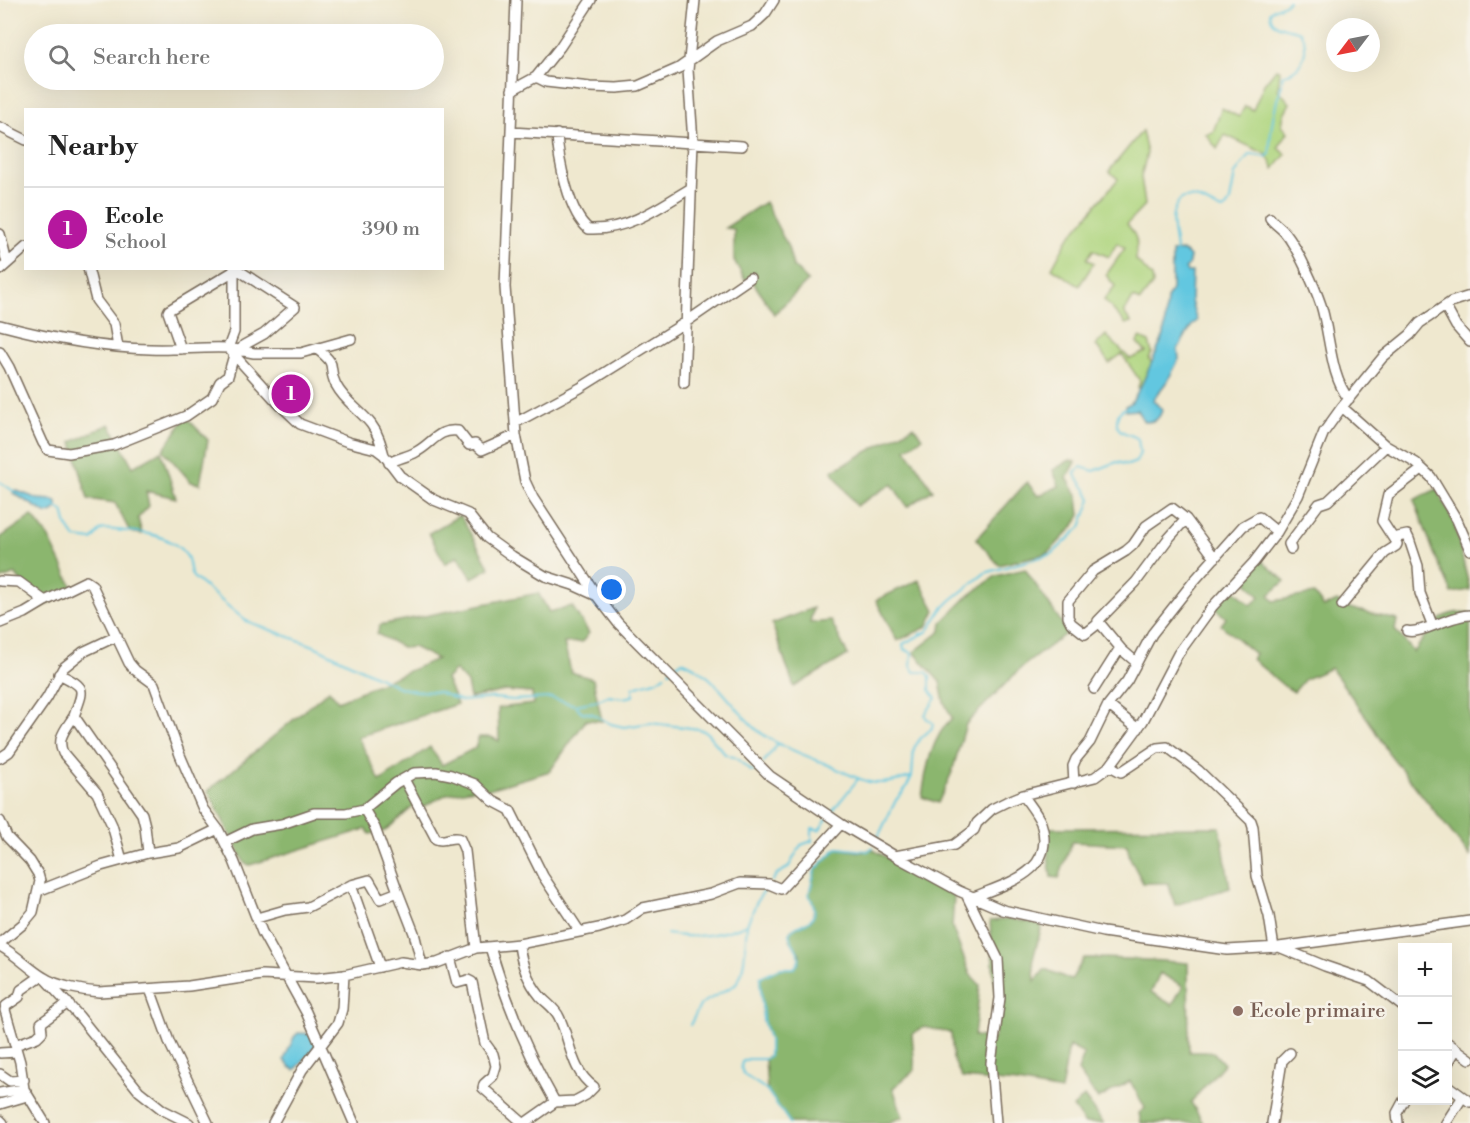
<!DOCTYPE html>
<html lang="en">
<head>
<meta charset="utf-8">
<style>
	:root { --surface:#fff; --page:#f6f6f6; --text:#222; --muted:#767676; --line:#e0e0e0; --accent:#b5179e }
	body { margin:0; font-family:"Libre Bodoni",serif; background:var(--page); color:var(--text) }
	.controls { position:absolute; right:18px; bottom:18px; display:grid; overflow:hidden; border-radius:0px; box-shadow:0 6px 24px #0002 }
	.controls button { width:54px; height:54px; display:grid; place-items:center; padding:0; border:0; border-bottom:2px solid var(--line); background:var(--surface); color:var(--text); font:30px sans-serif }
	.compass { position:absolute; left:1326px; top:18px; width:54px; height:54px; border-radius:50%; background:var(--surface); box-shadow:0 6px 24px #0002; rotate:238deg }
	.you { position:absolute; left:612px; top:590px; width:21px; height:21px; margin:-15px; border:4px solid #fff; border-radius:50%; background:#1a73e8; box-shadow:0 0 0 9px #1a73e833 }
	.badge { display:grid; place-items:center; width:39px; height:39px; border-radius:50%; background:var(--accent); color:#fff; font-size:20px; font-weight:700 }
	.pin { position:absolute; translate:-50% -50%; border:3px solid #fff; box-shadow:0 2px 6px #0006 }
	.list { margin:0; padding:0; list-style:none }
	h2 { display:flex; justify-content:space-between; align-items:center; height:78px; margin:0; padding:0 24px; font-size:26px }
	h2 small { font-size:20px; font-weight:400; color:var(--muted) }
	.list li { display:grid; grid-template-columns:39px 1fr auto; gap:18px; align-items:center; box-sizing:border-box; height:84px; padding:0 24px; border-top:2px solid var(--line) }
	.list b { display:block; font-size:22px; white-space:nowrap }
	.list p { margin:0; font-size:20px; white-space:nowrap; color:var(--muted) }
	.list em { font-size:20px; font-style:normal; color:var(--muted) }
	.icon { flex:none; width:33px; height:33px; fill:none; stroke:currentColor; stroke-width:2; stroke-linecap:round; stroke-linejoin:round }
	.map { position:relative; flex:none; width:1470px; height:1123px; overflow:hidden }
	.search { position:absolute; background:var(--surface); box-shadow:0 6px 24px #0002; left:24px; top:24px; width:420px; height:66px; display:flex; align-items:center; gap:15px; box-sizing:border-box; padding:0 21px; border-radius:33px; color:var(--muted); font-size:22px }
	.panel { position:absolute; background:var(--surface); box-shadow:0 6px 24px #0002; left:24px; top:108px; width:420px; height:162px; border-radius:0px }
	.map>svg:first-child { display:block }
	.green { fill:#afd57f; stroke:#75804e; stroke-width:1.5 }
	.forest { fill:#8bb66e; stroke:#637046; stroke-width:1.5; fill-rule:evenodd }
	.water { fill:#62c7e0; stroke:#4e787f; stroke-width:1.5 }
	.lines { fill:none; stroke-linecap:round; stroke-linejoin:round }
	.stream { stroke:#62c7e0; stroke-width:2 }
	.minor-casing { stroke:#7a6c5c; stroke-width:12 }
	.minor { stroke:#fff; stroke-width:9 }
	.education-dot { fill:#8d6e63; stroke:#f7f3e8; stroke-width:2 }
	.labels { text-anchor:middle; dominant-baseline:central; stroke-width:5; stroke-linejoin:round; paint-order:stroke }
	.education-label { font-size:20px; fill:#785e54; stroke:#f7f3e8; text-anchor:start }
</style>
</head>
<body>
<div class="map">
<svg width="1470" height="1123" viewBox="0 0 1470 1123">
	<rect width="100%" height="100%" fill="#f7f3e8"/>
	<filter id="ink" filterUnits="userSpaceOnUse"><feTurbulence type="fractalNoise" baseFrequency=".0167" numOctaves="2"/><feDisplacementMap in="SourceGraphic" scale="12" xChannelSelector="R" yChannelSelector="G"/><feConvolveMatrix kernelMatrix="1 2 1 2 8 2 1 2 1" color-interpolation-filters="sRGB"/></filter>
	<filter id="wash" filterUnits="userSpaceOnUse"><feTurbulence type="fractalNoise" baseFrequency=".008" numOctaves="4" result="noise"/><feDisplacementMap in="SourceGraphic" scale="24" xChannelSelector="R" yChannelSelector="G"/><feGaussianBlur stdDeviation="1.35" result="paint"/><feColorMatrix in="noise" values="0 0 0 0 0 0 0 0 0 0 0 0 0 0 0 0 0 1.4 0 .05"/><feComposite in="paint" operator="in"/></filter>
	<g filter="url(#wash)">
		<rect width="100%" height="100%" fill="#efe8cf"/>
		<!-- green -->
		<path class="green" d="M1276,69L1280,70L1278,89L1290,103L1284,114L1282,125L1288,132L1278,148L1286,154L1274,169L1266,154L1225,135L1217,149L1206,134L1213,132L1222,108L1239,117L1245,106L1253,110L1264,84Z
			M1142,131L1147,153L1141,177L1145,205L1127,224C1138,237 1138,242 1135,259L1152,277L1153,284L1140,301L1133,298L1124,313L1131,322L1126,324L1104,300L1115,286L1106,275L1125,248L1117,243L1109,257L1093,250L1087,259L1094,263L1079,286L1052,268L1067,240L1118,179L1109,171Z
			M1106,335L1130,359L1146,352L1137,343L1140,338L1149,342L1152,353L1149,359L1152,363L1141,386L1138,387L1140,381L1122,354L1109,363L1096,345Z"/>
		<!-- forest -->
		<path class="forest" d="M765,202L788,247L793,266L808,281L774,314L753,282L752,276L745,280L734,260V229L725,228Z
			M186,417L208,440L200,484L191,482L163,450Z
			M110,424L133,467L161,451L176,498L146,491L149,506L138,518L142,534L130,532L115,503L88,499L72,442Z
			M914,426L922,438L906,449L933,490L907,507L892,484L856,506L832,471Z
			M1070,460L1076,462L1067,478L1078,497L1080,515L1073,527L1048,553L999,565L976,539L1027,482L1038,496L1059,486L1053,470Z
			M1437,489L1454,523L1470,590L1452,593L1434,553L1414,500Z
			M460,515L490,568L472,578L458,556L445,564L429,533Z
			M32,516L49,538L74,590L41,607L15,574L0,580V538Z
			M1261,560L1285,581L1269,595L1274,601L1314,594L1324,607L1337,601L1349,608L1397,620L1395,630L1414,652C1430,630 1439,608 1470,613V856L1388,752L1369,721L1331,668L1305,679L1294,692L1284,686L1252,659L1255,654L1221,625L1226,618L1212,605L1229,585L1251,605L1260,597L1241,575Z
			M1025,569L1068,632L1022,667L966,724L952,772L938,803L922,797C926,769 931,738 952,718L944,702L940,682L914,652L941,631L942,622L967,597L996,576Z
			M919,580L935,610L927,627L897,641L876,600Z
			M538,593L549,612L572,606L589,633L582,642L564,643L571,672L593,679L602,721L586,720L550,771L482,791L479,788L447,794L421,808L415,805L385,831L370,834L366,829L250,865L245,864L208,791L329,690L338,701L437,659L413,647L404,648L377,634L380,625ZM455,670L467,683L470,698L505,691L532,693L533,704L498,708L499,741L491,737H479L475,748L442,765L430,747L380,781L358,737L457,704L446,679Z
			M813,608L810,623L831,621L848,655L794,687L772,624Z
			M1220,827L1230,888L1175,905L1168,883H1143L1130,858L1127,845L1072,842L1059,878L1051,877L1044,828Z
			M837,848L862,852L872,849L954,896L952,927L970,974L980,985L974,1036L994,1039L998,997L994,979L990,921L1012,919L1042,925L1033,959L1035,981L1045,969L1071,980L1084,958C1119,958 1153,960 1188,963L1189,1052H1213L1224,1064L1191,1102L1203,1123H1141L1139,1113L1145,1108L1130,1081L1098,1099L1078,1071L1084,1054L1069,1046L1061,1091L1017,1083L962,1078L953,1059L951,1033L924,1027L912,1034L915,1070L893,1088L903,1117L888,1123H790L767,1090L765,1059L769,1055V1039L763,1020L760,977L781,968H794L799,963L800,954L790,939V931L811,920L813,917L814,906L809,894L815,870ZM1160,973L1183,986L1172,1005L1151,992Z
			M1084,1097L1103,1123H1084L1073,1107Z"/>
		<!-- water -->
		<path class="water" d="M1184,251L1190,257L1188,266L1185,269L1187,272H1192L1191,301L1197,321L1192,325L1178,349L1179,359L1168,380L1153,400L1162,410C1159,420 1154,422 1144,422L1137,410L1126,411L1125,406L1131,403L1141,386L1164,335L1167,299L1172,289V252Z
			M15,490L38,499L53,500L57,502V507L53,512L47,514L13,493Z
			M298,1033L313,1034L317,1045L295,1070L290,1067L284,1060L294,1037Z"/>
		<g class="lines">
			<!-- stream -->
			<path class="stream" d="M1176,254C1176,232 1165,217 1181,199C1198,193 1208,207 1223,210L1227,207L1230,201L1235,174L1248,156L1251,154L1266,157L1270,154C1269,137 1273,116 1277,100C1280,91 1283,86 1282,76C1285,75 1288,74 1291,72C1306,64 1309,45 1300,32C1288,27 1270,29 1270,12C1276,6 1284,6 1289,0
				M0,482L15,492
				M54,506L63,511L67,526L75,538L92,540L101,530L105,529C134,533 167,530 186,555C191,562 188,570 193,577L246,621L314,646L401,688L416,691L438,692L462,701L494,698L513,700L551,698L575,705L596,701L608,696L623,698L633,696V688C643,682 656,684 665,675
				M669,671L682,661C715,673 731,707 756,729C776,746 803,754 826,764C840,770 855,778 869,782C882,785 898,781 910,777
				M575,705L582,712L593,714L611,724L624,727L650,723L699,729L706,732L725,754L736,758L751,771L758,770
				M763,763L778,744
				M830,814L858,779
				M876,841L896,800L906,788L912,776L914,748L920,739L932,728L933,723L927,719L925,715L936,698L930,690V676L926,672H914L911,666L912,653L904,649L903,644L928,631L942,609L951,600L985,573L1052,554L1081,527L1091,499L1087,491L1075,475V472L1081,467L1094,471L1117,462L1128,465L1136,462L1140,453L1138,439C1129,432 1116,435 1117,420C1118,413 1120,410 1126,408
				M772,881L777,874L788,868L801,845L812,841V828L819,830L827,819
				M667,934C693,939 723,935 747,924L758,899L766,888
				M690,1025L701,1004L735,985L741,975L744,961L747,924
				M790,1123L767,1090L744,1075L741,1068L742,1062L748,1059H765L769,1056V1039L763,1020L760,977L781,968H794C807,956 792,947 789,934C795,922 817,926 814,908C814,903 810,899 809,894L815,870L837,848L868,851L873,847"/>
		</g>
	</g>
	<g filter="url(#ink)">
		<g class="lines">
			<!-- minor casing -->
			<g class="minor-casing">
				<path id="minor" d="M516,0L505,287L516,435L525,481L533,498L597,596L618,623L770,776L841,824L895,856L959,891L1003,910L1103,932L1227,950L1279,947L1470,921
					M536,77L546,82L590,87L617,88L638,86L679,68L717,41L752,26L765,14L774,0
					M512,90L536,77L560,47L591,0
					M0,127L26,140
					M511,132L742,146
					M557,134C558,158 569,215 589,229C627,231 660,207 691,188
					M1270,218C1274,224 1281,227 1286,234C1298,249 1315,287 1321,305C1330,333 1330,377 1349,399
					M0,234L7,263
					M88,268L96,300L114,324L118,347
					M234,268V332L228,348L254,353H301L351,339
					M235,268L295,307L264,334L244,345L239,352
					M0,270L26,247
					M1445,306L1456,326L1470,342
					M0,325C49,338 99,348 150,349C176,350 202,347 228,348L278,403L300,424L348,442L376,449L384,455L400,476L434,500L468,514L487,538L512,556L545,576L573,585L595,595
					M181,349L168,312L169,310L234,271
					M318,350C340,367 326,365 336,385C345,402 360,410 371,424C378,433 381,444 384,455
					M0,352L9,367L43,443L48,450L69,453L114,445L186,416L212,398L220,382L228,376L234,355
					M684,383L693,142L688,70L695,0
					M1342,407L1386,446L1416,463L1431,477L1457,520L1470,550
					M515,423L580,388L686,322L750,278
					M389,463C398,458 407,457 416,452C432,444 438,428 458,431L469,445L475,444L482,450L516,435
					M1393,538L1407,535L1409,539L1418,566L1420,593L1432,624
					M1291,549L1289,544L1319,504L1328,501L1386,446
					M0,581L19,582L45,601
					M1342,605L1385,553L1396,546L1397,544L1382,521L1388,495L1422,469
					M0,623L25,613L45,601L86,581L92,585L129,663L135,670L154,684L180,755L203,809L218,829L234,861L262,932L306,1012L354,1123
					M1099,623L1085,634L1071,623L1068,617V601L1093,571L1126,551L1133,545L1146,526L1172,508L1186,519L1215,558
					M1407,631C1421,635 1450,615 1470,615
					M1136,662L1122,650L1098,621L1136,582L1168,539L1186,519
					M59,674C87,688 84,688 74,716L142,814L145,826L148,853
					M1094,689L1120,648
					M1108,705L1138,729
					M74,716C66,729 56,738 63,753L97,793L112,825L122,860
					M0,758L9,752L47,698L63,668L83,652L117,636
					M1110,766L1121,772L1157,748L1167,747L1198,770L1251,821L1253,827L1257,876L1269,916L1274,948
					M404,779L436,839C444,843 452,835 460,839L465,851L476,948
					M1074,783L1073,766L1076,759L1090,742L1108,705L1127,681L1152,634L1194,581L1243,526L1259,517L1277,532
					M364,809L375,828L398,892
					M0,821L7,837L30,861L38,874L40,881L33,912L23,924L0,943
					M225,842L252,829L282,824L314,813H346L364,809L396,783L414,773L436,772L451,775L475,784L493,801L510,810L543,876L580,932
					M895,856L954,845L974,830L977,823L992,809L1006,802L1023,795L1095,777L1110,766L1143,721L1178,654L1212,607L1254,562L1277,532L1298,496L1324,432L1342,407L1383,357L1410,335L1420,323L1451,302L1470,296
					M351,885L380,967
					M38,891L101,866L148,853L179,848L218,829
					M966,894L998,959L1000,998L991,1063L996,1123
					M974,897C1007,883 1057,872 1041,823C1037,813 1029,804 1023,795
					M257,918L285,910L308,907L351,885L369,880L380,899L398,892L414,933L422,965
					M519,944C521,963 527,980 540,996C546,1003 555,1008 559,1017C571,1041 570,1070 594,1087L586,1095L575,1101L555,1102L525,1123
					M0,946C17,955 28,968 43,977C56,986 84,991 99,992L189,986L262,975L317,978L344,975L401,962L422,965L437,963L476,948L519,944L599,928L625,920L643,908L711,894L740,883L769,884L781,889L841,824
					M490,947C506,1001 527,1053 555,1102
					M1279,947L1325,966L1369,981L1402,1006
					M450,957L457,983L468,980L472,982L485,1043L493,1054L496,1066L493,1076L484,1084L483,1088L523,1123
					M41,976L21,990L19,997L6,1006L5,1010L20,1062L24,1089L45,1123
					M45,979L79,1016L139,1091L163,1110L189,1123
					M150,989L170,1044L208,1123
					M1448,1043L1470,1059
					M15,1045L37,1037L42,1032L41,1023L68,1003
					M0,1053L17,1052
					M1448,1063L1456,1050
					M0,1074L10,1081L24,1080
					M1448,1086L1470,1102
					M0,1093L24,1089
					M0,1104L27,1096
					M0,1120L3,1123
					M273,1123L302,1070L338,1023L342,1009L344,975
					M1272,1123L1282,1061L1290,1053
					M1398,1123L1397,1113L1404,1100
					M1446,1123L1462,1098"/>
			</g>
			<!-- minor -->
			<use href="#minor" class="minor"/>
		</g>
	</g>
	<!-- markers -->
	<circle class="education-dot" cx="1238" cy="1011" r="6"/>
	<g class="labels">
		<!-- education labels -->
		<g class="education-label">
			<text x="1250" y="1011">Ecole primaire</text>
		</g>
	</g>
</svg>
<div class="controls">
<button>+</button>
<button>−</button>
<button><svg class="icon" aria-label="layers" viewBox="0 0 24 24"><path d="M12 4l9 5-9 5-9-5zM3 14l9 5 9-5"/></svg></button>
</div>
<svg class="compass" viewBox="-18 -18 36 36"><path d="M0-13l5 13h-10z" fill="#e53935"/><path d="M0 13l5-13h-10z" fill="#767676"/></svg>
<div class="you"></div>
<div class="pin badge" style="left:291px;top:394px">1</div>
<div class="search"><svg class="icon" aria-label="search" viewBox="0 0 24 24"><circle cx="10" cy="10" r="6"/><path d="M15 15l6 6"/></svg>Search here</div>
<section class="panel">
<h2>Nearby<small></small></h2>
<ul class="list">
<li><span class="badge">1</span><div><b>Ecole</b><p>School</p></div><em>390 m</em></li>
</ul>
</section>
</div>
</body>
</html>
